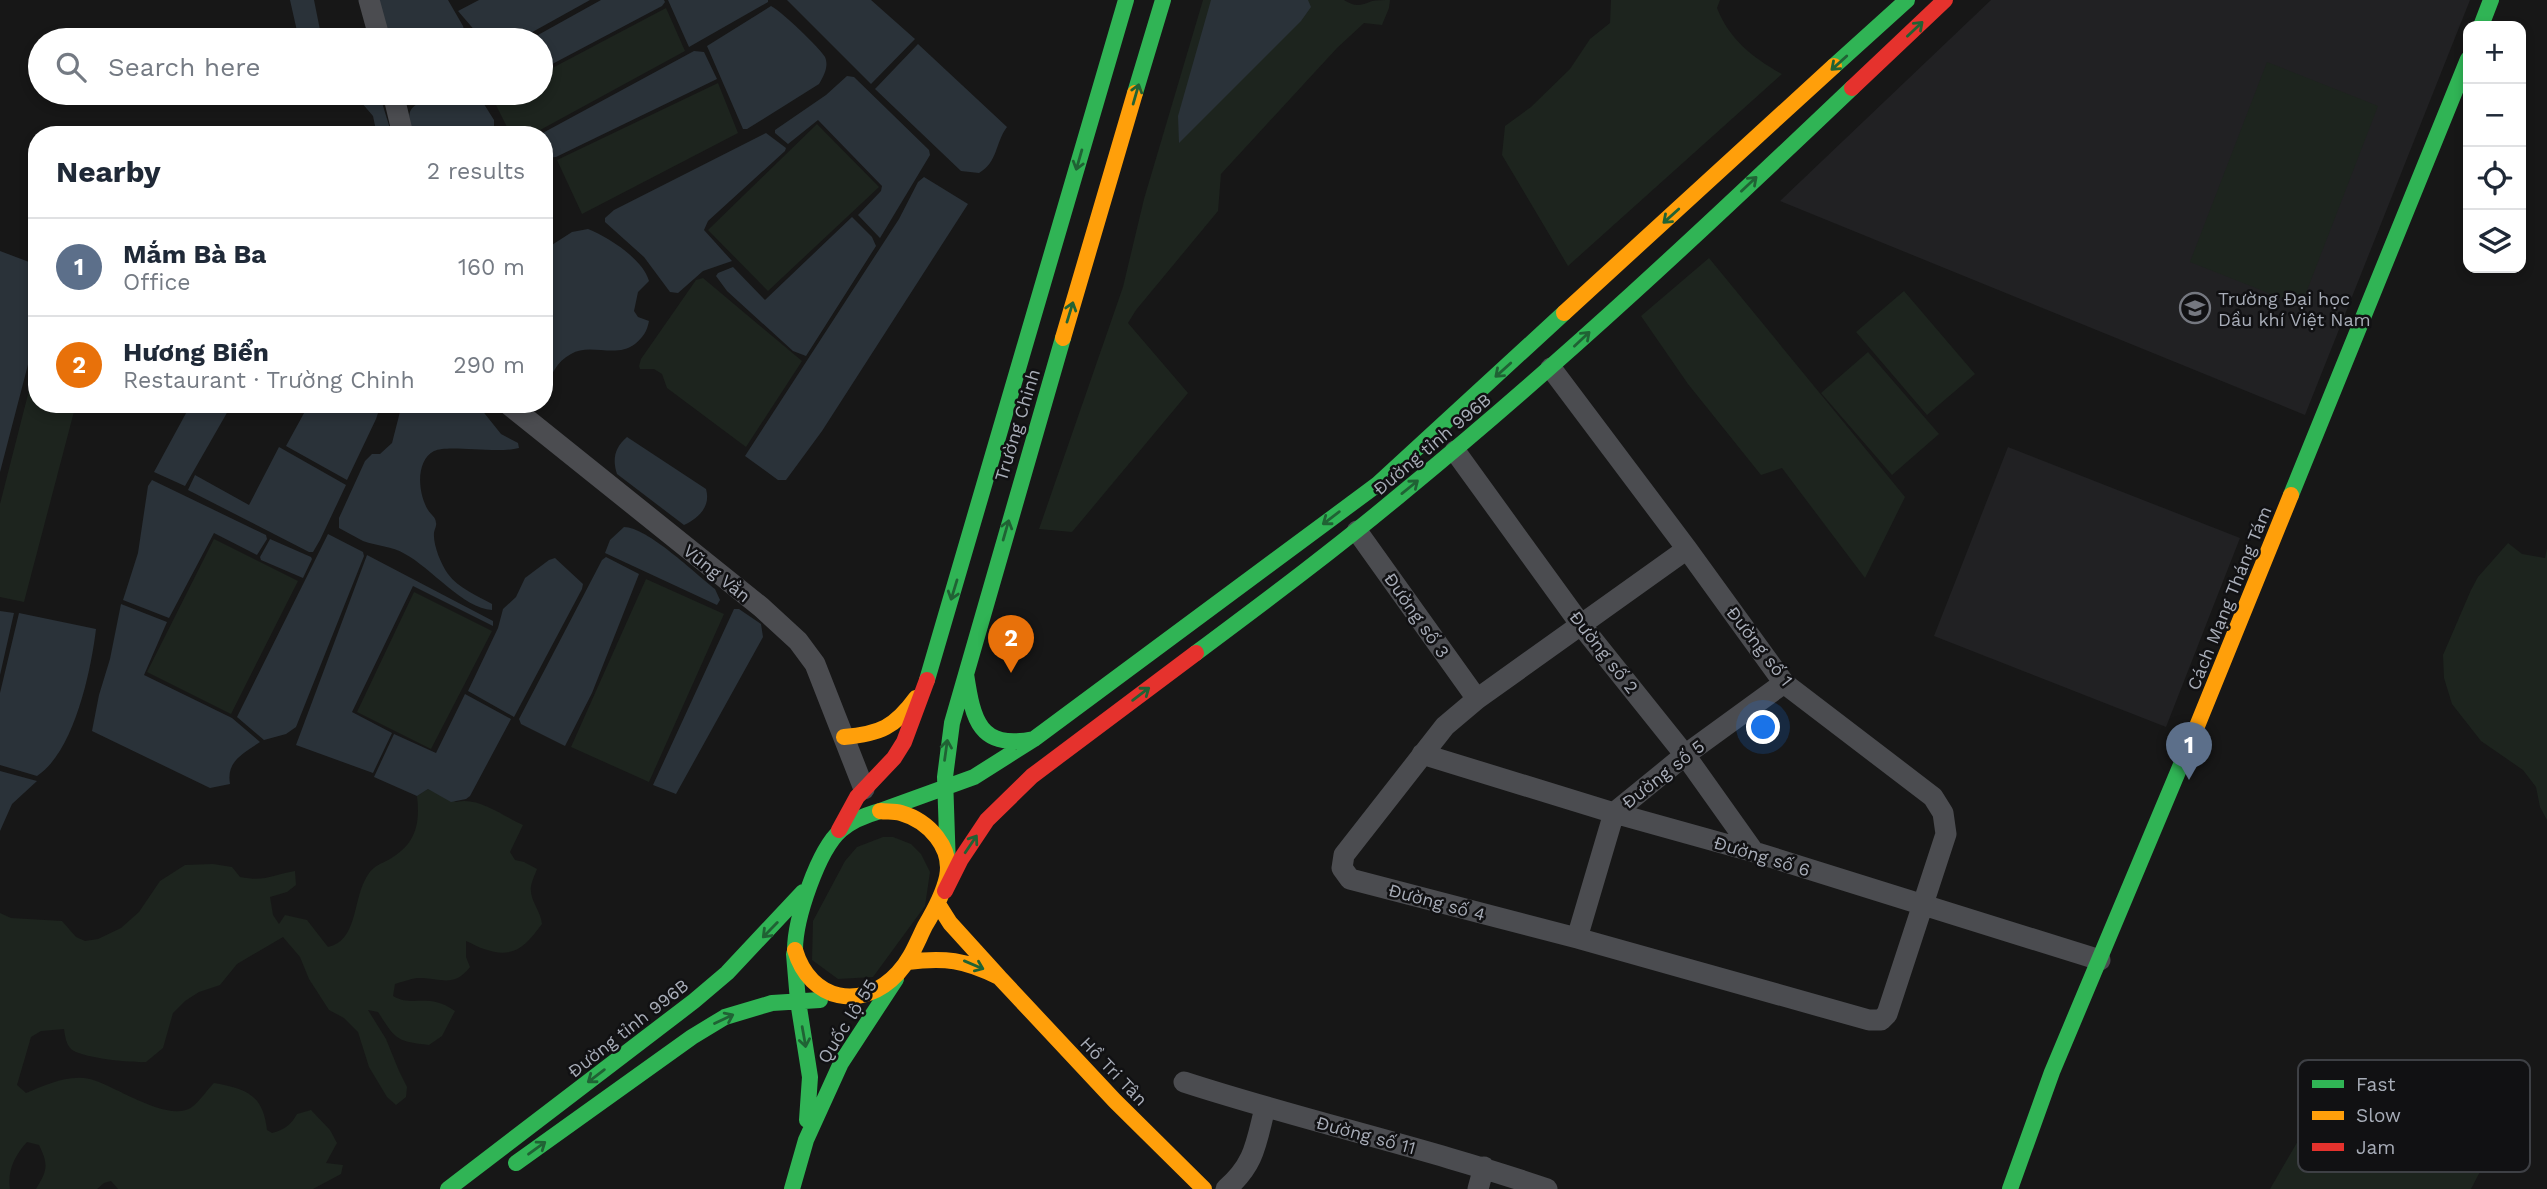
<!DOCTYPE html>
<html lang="en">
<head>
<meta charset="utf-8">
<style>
	:root { --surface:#fff; --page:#f2f2f3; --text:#1f2937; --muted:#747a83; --line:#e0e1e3; --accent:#757880 }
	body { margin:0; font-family:"Work Sans",sans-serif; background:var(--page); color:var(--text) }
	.controls { position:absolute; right:21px; top:21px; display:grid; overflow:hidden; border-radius:14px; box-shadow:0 4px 10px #0003 }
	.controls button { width:63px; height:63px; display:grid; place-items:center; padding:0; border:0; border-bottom:2px solid var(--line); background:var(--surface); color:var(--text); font:35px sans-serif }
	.you { position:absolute; left:1764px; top:728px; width:24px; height:24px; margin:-18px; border:5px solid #fff; border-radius:50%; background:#1a73e8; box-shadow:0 0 0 10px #1a73e833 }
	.badge { display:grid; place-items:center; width:46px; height:46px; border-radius:50%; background:var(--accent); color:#fff; font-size:23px; font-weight:700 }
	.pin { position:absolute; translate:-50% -58px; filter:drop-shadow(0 2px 4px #0008) }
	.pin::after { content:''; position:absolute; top:37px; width:24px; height:21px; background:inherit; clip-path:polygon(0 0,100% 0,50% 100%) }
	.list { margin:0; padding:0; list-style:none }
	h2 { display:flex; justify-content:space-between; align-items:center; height:91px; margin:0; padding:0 28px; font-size:30px }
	h2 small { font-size:23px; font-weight:400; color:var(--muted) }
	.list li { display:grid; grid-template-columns:46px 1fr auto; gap:21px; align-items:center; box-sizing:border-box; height:98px; padding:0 28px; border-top:2px solid var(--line) }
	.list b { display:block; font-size:26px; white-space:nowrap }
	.list p { margin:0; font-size:23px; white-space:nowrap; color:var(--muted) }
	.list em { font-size:23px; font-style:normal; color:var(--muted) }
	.icon { flex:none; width:38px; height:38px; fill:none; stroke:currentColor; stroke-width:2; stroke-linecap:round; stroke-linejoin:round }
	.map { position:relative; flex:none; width:2547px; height:1189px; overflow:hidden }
	.search { position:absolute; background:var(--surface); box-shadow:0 4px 10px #0003; left:28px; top:28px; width:525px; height:77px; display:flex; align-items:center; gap:18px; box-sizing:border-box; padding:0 24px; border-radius:38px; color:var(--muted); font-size:26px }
	.panel { position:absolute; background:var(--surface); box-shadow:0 4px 10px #0003; left:28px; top:126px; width:525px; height:287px; border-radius:28px }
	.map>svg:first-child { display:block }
	.built { fill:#212123 }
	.green { fill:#1d241e }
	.water { fill:#2a3239 }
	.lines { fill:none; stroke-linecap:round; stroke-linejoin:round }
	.street { stroke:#4b4c50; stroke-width:21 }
	.fast { stroke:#30b455; stroke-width:16 }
	.slow { stroke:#ff9f0a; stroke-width:16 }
	.jam { stroke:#e5322d; stroke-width:16 }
	.oneway { stroke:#206234 }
	.labels { text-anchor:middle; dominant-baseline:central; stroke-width:5; stroke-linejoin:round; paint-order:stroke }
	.poi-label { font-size:18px; fill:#a8adb8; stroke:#111113; text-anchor:start }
	.street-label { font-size:18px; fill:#a8adb8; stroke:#111113 }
	.key { fill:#111113; stroke:#3e4045; stroke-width:2 }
	.key-label { font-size:19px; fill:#a8adb8 }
</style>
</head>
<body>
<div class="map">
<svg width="2547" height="1189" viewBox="0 0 2547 1189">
	<rect width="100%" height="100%" fill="#171717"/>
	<!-- built -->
	<path class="built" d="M1991,0H2470L2305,415L1780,201Z
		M2008,447L2240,538L2166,727L1934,636Z"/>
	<!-- green -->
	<path class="green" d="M1203,0H1344C1355,7 1360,6 1372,1C1377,0 1384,0 1390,0L1389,8L1382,25L1364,23L1337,48L1221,174L1218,211L1136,310L1128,323L1188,393L1072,532L1039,529L1123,287L1144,199Z
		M1611,0H1720L1717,8C1729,39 1753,58 1782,74L1568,266L1502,155L1505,126L1531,107L1570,69L1590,39L1610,23Z
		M666,8L685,51L531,135H511L493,99L505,93H541V74Z
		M2267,62L2378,106L2301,306L2190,262Z
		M718,83L738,133L582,214L557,160Z
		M817,124L879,187L768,291L708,230Z
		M1709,258L1905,497L1865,578L1782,468L1761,475L1688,384L1641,316Z
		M703,278L802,361L746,447L667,388L662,374L654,369H640L639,366L641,359L696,280Z
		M1904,291L1975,374L1927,415L1856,332Z
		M1868,352L1939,434L1892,475L1821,393Z
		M37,359V404H76L24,602L0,597V504Z
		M214,539L298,581L231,714L147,672Z
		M2508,543L2522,554L2545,558L2547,548V820L2540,807L2536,787L2523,770L2481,741L2452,704L2444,678L2443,655L2471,590L2478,577Z
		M646,579L724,614L649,782L571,747Z
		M414,592L492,631L431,749L357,712Z
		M428,789L456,802C478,796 503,816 523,825L510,852L515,860L524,862L537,869C535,875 532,880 531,886C529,900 541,911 542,924C524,948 513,960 481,948C475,946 472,943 466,941V957L470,967C453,989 440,977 417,978C410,979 402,982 395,984L393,996C413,1008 428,992 455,1011L442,1036L429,1045C396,1041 396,1040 378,1012L368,1010L386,1039L399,1071L407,1087L406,1097L396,1105L387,1097L369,1067L358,1032L344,1018L329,1010L309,979L300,957L283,937L237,964L220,985L199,992L185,1001L173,1013L163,1048L146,1062C133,1063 81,1058 71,1049C66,1044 65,1036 64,1029L41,1031L31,1037L17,1085L26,1093C46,1085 68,1074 90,1079C114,1085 169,1124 192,1107C200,1101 207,1090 214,1083C246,1089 263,1094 267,1130L272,1133C284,1130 291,1125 297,1114L311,1110L330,1130L337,1143L326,1163L343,1165L341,1174L313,1189H118L111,1181L104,1183L97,1189H36C47,1171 49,1165 39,1145L27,1142C15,1155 7,1171 10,1189H0V913L11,918L62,921L76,937L85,941L98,939L121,928L139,912L160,881L185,865L213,864L232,867L240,877C266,882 271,875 295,871L296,885L287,892L270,897L273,915L279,924L285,915L307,920L328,947C357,941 353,902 365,880C373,864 381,865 393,857C417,842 420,821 417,796Z
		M883,837H893L911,844L921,854L930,872L925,906L873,977L838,979L812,960L813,921L845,861L857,847Z
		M2345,1065L2408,1112L2424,1130L2447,1146L2485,1162L2471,1189H2270L2313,1115L2330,1076Z"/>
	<!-- water -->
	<path class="water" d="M290,0H314L322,40H299Z
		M374,0H448L463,26L467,40H385Z
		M479,0H590L518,40H483L458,11Z
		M601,0H664L665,2L662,6L541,70V40H529Z
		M668,0H768V2L689,47Z
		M787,0H871L915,39L871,84Z
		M1211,0H1308L1311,7L1301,21L1179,143L1178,116Z
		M771,6C780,10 821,49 825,57C829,66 824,76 819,84L747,129H743L707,46Z
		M918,44L1007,127C995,143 998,162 979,173L961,171L875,89Z
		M694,51L704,52L717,79L556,157L544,158V135H539Z
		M847,76L854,77L929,150L930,155L880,238L858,215L881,191L882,186L818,120L788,144L775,133V130L826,95Z
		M338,93H379L392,135H377L373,116L355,95Z
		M433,93H477L494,120V135H412C406,107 409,108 433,96Z
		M766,133L786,148L785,151L708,221L704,230L732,261L703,271L678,293L670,292L644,257L605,222V218L614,210Z
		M924,177L968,204L822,431L786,480H778L745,456L899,219L918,182Z
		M852,217L872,237L876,246L806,356L793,351L727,291L716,276L718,273L733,267L765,300Z
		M588,229C608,237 643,259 649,281L638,292L634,311L638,317L649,321C647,332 643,337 635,344C615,359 590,342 571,354C556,362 552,375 544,388V250L572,232Z
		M0,251L37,265V330L0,472Z
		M191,404H232L185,486L154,472Z
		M309,404H381L376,419L347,480L286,446Z
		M402,404H477L501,434L518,443L519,448C495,454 448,444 434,451C415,461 418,494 428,510C431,515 436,517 436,523C437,525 434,531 434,533C433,545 441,564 448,574C458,588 478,596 492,604V610C464,609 430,567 405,554C392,546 377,546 363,541C355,537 347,532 339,528V518L365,461L372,454H380L392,443Z
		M627,437L706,489C711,506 699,518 684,525L617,474C612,459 615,447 627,437Z
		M279,447L346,485L320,540L313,552H309L188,490L195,475L249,505Z
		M152,480L266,535L267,539L257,555L214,533L169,618L123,600L138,553L148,486Z
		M624,527C647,527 696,574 715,589L720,600L717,605L605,553L610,540Z
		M328,534L363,552L364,556L296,727L286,734L264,740L237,717Z
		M270,539L311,557L312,559L303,578L261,560L260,557Z
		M367,555L493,621V626L413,586L352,712L392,733L373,773L296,745Z
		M606,557L639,574L592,693L565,746L521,724L519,719L602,560Z
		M555,558L583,584L582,589L514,717L468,691L498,628L503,609L516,597L525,578L549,560Z
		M121,604L167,622L144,675L232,718L260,742C243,754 226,761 230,784L210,788L92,731L99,695L110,659Z
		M734,609H739L761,624L763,637L676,794L653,785Z
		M0,611L14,613L0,675Z
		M19,613L96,629C91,671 74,752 37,776L0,765V693Z
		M465,694L511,719L470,796L466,799L451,802L428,789L417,796L374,777L394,734L436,753Z
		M0,771L37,781L12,804L0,831Z"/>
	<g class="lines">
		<!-- street -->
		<path class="street" d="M369,0L380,40
			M393,93L403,135
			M1551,368L1687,549L1784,683L1933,797L1943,813L1946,834L1887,1014L1881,1020H1869L1577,938L1350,879L1342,868L1344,855L1445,726L1477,699L1687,549
			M508,404L761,607L798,641L815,664L864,789
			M1455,451L1581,625L1685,755L1754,852
			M1357,531L1477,699
			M1422,754L1614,813L1754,852L2100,960
			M1577,938L1614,813L1685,755L1784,683
			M1184,1082C1304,1121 1428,1148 1547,1189
			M1226,1189C1255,1164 1256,1143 1265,1108
			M1478,1189L1484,1167"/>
		<!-- fast -->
		<path class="fast" d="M2481,26L2491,0
			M1834,66L1907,0
			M1135,93L1163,0
			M2291,495L2468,59
			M1196,653C1267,600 1338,547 1406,490C1561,363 1707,226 1852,88
			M966,674C973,720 979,750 1034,739
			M927,680L1126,0
			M880,811L974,777L1034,739L1378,484L1564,313
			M948,867L945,777L952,723L1063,338
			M795,950C795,919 818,850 841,830C852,820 866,815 880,811
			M794,954L798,1001L810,1077L807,1120
			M516,1163L692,1037L725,1017L772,1003L820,1000
			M448,1189L694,1001L727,973L803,892
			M792,1189L806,1140L841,1063L896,979
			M2010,1189L2052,1072L2193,736"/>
		<!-- slow -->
		<path class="slow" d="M1564,313L1834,66
			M1063,338L1135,93
			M2193,736L2291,495
			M844,737C880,734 895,727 916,698
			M795,950C810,1001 862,1012 898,973C911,959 917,942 925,926C934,911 943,895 947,877C953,848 929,821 901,813C894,811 887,812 880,811
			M907,962C945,957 965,960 999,977L950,923L938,904
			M999,977L1115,1101L1204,1189"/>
		<!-- jam -->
		<path class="jam" d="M1852,88L1945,0
			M839,830L857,797L894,758L904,742L927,680
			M945,891L961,859L987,820L1032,776L1196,653"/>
	</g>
	<!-- one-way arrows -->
	<defs><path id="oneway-shaft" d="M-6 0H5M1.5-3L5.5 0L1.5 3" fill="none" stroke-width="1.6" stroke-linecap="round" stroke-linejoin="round" transform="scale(1.75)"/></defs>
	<g class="oneway">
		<use href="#oneway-shaft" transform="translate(1915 29) rotate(-43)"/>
		<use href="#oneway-shaft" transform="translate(1839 63) rotate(138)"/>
		<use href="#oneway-shaft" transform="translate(1136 94) rotate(-74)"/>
		<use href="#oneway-shaft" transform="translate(1079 160) rotate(106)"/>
		<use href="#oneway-shaft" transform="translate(1749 184) rotate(-43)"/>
		<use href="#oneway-shaft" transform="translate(1671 216) rotate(138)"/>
		<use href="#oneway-shaft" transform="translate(1070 312) rotate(-73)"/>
		<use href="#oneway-shaft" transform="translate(1582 339) rotate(-43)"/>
		<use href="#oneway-shaft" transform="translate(1503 370) rotate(138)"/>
		<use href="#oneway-shaft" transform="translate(1410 487) rotate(-39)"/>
		<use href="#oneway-shaft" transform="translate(1331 518) rotate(143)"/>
		<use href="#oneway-shaft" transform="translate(1006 530) rotate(-74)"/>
		<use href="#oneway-shaft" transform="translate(954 590) rotate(107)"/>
		<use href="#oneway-shaft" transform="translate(1141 694) rotate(-37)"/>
		<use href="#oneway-shaft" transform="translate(946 750) rotate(-82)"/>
		<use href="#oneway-shaft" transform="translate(971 844) rotate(-56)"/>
		<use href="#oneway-shaft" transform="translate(770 930) rotate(134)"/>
		<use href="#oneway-shaft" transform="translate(974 965) rotate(23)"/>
		<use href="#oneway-shaft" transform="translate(724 1019) rotate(-25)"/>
		<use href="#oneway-shaft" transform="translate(804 1037) rotate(80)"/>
		<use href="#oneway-shaft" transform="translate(596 1076) rotate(143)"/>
		<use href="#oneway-shaft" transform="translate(537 1148) rotate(-36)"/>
	</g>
	<!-- icons -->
	<defs>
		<g id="university-ring" transform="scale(1.575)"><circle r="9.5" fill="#111113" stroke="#757880" stroke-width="1.5"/><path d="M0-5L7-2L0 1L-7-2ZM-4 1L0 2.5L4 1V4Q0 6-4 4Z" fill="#757880"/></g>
	</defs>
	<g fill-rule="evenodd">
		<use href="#university-ring" x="2195" y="308"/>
	</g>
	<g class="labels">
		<!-- poi labels -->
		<g class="poi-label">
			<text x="2218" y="298">Trường Đại học<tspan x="2218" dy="21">Dầu khí Việt Nam</tspan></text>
		</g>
		<!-- street labels -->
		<g class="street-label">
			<text transform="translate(1017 425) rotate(-73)">Trường Chinh</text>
			<text transform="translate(1432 444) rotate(-40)">Đường tỉnh 996B</text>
			<text transform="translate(717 573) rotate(39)">Vũng Vằn</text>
			<text transform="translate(2229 598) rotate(-68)">Cách Mạng Tháng Tám</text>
			<text transform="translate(1417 615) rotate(55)">Đường số 3</text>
			<text transform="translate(1760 646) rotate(52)">Đường số 1</text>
			<text transform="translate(1604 652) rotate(52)">Đường số 2</text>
			<text transform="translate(1663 774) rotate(-38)">Đường số 5</text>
			<text transform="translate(1762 856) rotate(17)">Đường số 6</text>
			<text transform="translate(1437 902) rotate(15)">Đường số 4</text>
			<text transform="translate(847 1021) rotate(-58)">Quốc lộ 55</text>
			<text transform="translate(628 1028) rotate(-38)">Đường tỉnh 996B</text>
			<text transform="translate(1114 1071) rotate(46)">Hồ Tri Tân</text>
			<text transform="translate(1366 1135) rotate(15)">Đường số 11</text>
		</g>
	</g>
	<!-- legend -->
	<rect x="2298" y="1060" width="232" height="112" rx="10" class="key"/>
	<rect x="2312" y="1080" width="32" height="8" fill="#30b455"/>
	<rect x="2312" y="1111" width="32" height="9" fill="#ff9f0a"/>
	<rect x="2312" y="1143" width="32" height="8" fill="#e5322d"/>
	<g class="key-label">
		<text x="2356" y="1091">Fast</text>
		<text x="2356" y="1122">Slow</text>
		<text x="2356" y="1154">Jam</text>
	</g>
</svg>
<div class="controls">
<button>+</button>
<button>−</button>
<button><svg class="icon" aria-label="locate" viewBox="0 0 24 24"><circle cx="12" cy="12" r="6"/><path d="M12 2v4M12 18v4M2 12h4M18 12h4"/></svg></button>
<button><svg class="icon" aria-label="layers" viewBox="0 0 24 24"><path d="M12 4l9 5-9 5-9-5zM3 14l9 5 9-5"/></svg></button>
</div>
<div class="you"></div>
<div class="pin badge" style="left:2189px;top:780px;background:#5c6f8a">1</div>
<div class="pin badge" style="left:1011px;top:673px;background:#e8710a">2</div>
<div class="search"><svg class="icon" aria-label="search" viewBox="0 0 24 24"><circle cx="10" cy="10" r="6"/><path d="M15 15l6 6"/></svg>Search here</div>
<section class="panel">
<h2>Nearby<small>2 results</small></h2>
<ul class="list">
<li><span class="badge" style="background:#5c6f8a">1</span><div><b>Mắm Bà Ba</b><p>Office</p></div><em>160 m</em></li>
<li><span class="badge" style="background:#e8710a">2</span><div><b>Hương Biển</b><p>Restaurant · Trường Chinh</p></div><em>290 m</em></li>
</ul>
</section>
</div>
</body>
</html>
